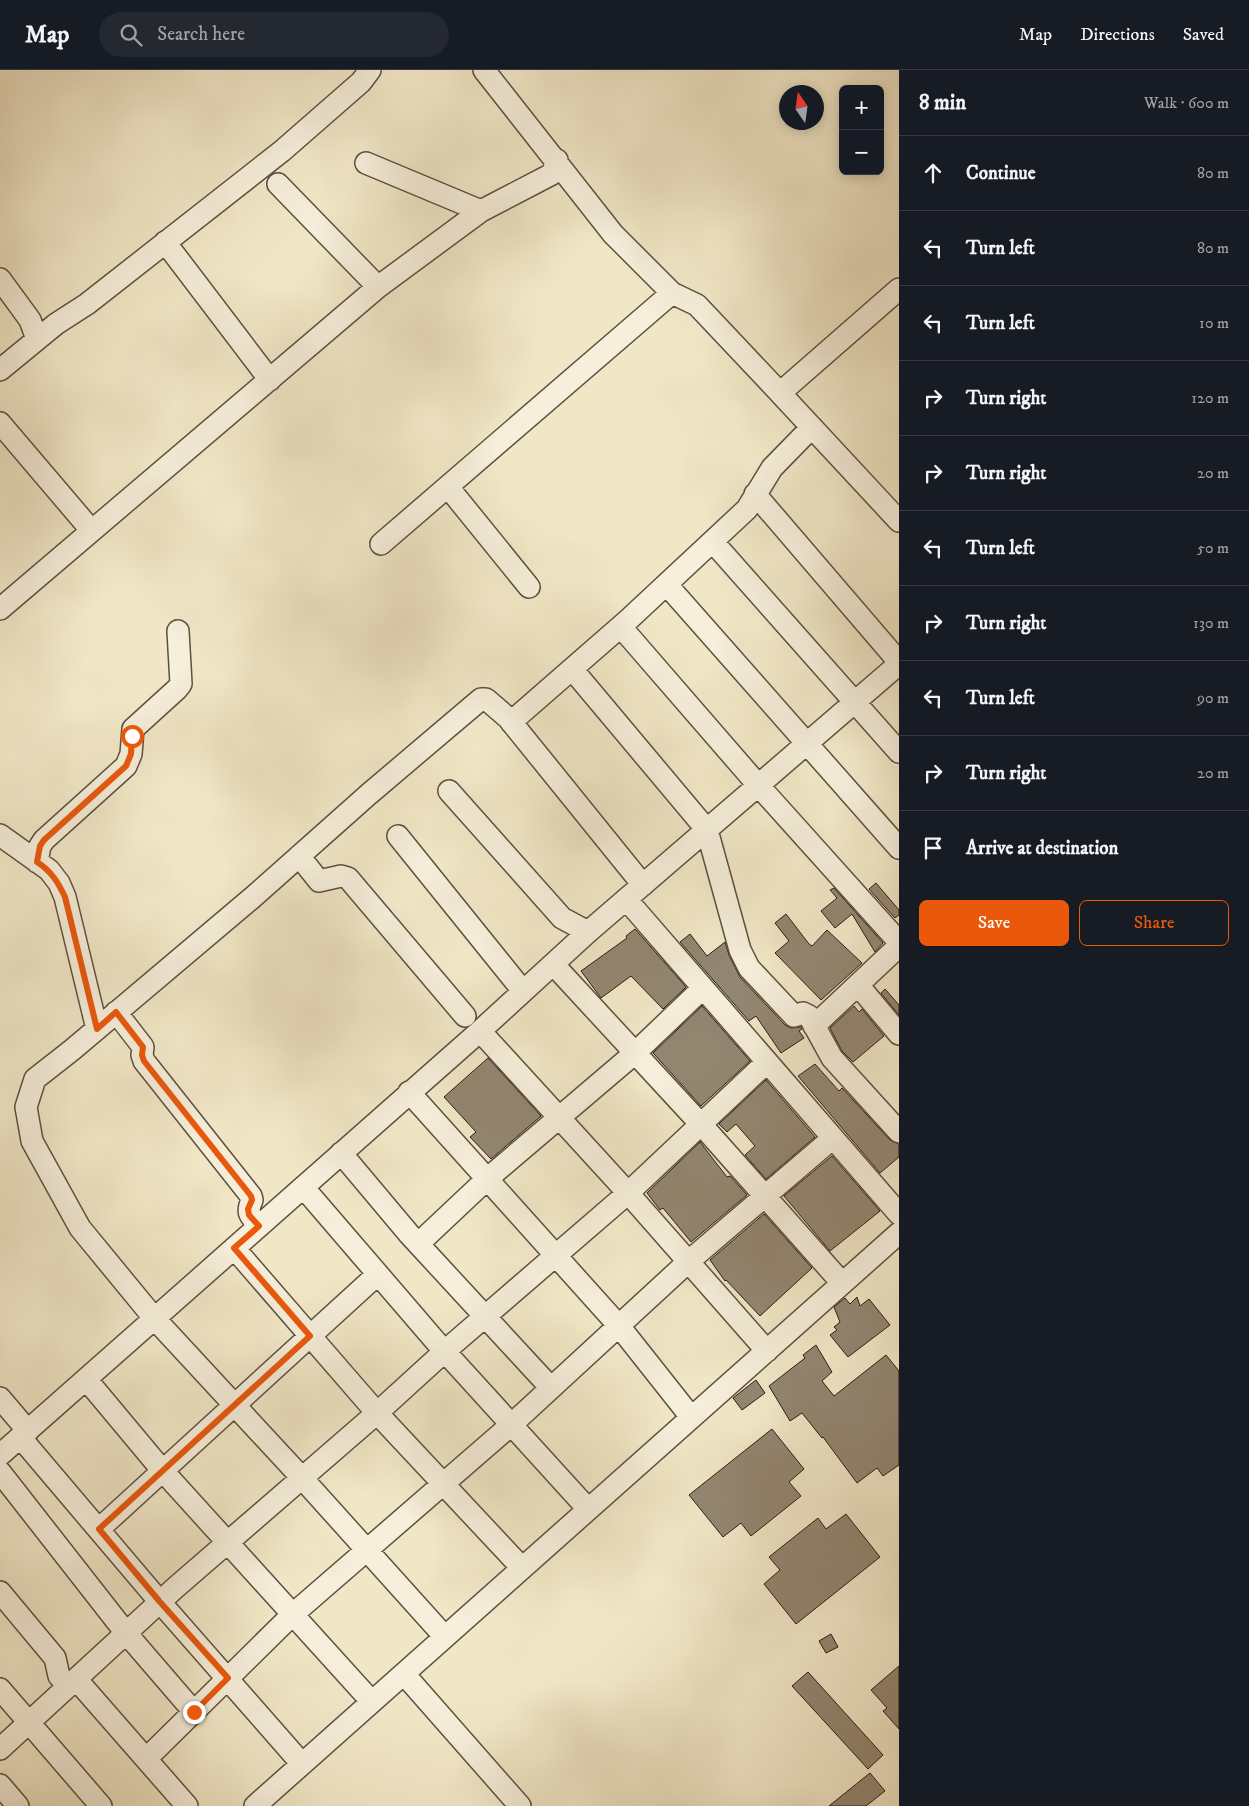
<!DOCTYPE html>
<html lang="en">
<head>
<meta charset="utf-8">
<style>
	:root { --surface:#171b24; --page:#242831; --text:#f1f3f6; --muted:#9ea1a6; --line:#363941; --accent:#ea580c }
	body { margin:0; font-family:"IM FELL DW Pica",serif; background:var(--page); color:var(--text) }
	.controls { position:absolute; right:15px; top:15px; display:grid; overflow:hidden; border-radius:8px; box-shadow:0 2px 12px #0003 }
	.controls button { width:45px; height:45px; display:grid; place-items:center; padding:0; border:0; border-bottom:1px solid var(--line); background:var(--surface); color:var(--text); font:25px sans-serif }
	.compass { position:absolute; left:779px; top:15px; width:45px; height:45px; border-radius:50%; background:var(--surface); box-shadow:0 2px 12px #0003; rotate:347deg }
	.stop { position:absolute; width:15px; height:15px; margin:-11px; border:4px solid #ea580c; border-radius:50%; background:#fff }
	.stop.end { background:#ea580c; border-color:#fff; box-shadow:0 1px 5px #0008 }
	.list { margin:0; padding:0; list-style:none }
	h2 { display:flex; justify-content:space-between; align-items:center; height:65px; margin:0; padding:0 20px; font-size:21px }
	h2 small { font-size:16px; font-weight:400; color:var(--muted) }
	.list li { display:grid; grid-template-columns:32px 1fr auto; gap:15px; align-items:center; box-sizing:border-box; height:75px; padding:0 20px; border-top:1px solid var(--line) }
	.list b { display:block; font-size:19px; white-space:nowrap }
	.list em { font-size:16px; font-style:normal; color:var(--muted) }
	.actions { display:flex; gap:10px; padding:15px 20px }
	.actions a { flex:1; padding:11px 0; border:1px solid var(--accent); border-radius:8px; text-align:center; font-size:18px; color:var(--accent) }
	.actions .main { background:var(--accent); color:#fff }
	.icon { flex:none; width:28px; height:28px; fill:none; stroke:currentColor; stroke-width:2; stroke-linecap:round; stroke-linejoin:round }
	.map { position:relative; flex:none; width:899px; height:1736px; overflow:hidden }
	header { display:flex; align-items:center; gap:30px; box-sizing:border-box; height:70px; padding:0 25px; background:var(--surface); border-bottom:1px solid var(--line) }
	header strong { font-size:24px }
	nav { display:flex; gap:28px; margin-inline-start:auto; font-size:18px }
	.search { width:350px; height:45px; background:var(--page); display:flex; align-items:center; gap:12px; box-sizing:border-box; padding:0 18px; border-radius:28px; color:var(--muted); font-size:19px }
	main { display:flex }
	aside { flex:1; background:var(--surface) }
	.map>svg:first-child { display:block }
	.building { fill:#938671; stroke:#2d1d13 }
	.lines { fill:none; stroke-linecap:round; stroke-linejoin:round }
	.minor-casing { stroke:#5e5040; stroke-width:24 }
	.minor { stroke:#f6efdb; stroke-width:21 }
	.route { stroke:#ea580c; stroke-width:6 }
</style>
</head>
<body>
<header>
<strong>Map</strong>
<div class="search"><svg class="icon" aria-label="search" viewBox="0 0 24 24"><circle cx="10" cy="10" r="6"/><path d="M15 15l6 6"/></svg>Search here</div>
<nav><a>Map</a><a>Directions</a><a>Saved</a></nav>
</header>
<main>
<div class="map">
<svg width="899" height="1736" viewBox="0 0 899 1736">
	<rect width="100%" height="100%" fill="#f1e7c7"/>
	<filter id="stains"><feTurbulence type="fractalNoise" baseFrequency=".004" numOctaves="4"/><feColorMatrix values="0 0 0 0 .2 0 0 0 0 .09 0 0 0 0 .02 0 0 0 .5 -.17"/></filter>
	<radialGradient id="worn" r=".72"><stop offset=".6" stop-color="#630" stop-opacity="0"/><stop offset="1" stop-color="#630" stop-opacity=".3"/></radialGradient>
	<!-- building -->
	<path class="building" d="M876,813L899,840V845L895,848L869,819Z
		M834,818L883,873L875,882L852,844L835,858L821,841L837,828L830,820Z
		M786,844L809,874L812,876L827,860L862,893L821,930L775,883L789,871L775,853Z
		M635,859L686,917L663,939L631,906L601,928L581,901L627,868L626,866Z
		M690,864L707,886L725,872L729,885L740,907L785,955L791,958L801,957L802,959L799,961L804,968L781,983L756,946L749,951L680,872Z
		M885,919L899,935V945L881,923Z
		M702,936L750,991L701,1036L653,983Z
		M854,936L859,942L862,939L884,966L853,992L842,981L830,958Z
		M488,988L541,1046L491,1089L470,1067L476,1062L444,1027Z
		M815,994L839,1021L842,1018L890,1070L899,1074V1087L880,1103L798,1006Z
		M766,1010L815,1067L766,1109L745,1085L755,1076L736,1054L727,1062L719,1054Z
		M700,1072L727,1107L730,1106L747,1125L691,1172L663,1138L660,1140L647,1123Z
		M832,1086L880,1141L830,1181L784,1126Z
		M764,1144L812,1198L760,1246L726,1210L725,1211L710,1190Z
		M857,1227L860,1236L869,1229L890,1255L848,1287L830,1265L837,1260L834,1257L840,1252L834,1237L845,1228L850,1234Z
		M816,1275L832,1302L822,1311L834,1326L886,1285L899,1301V1395L883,1406L877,1398L857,1413L823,1367L822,1368L802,1343L790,1351L769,1316L805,1288L803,1285Z
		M756,1310L765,1323L742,1340L733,1328Z
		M772,1359L804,1399L789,1412L801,1426L751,1466L741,1453L723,1467L689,1425Z
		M846,1444L880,1487L796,1554L764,1514L780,1500L769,1487L818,1448L826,1459Z
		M831,1564L838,1577L826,1583L819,1571Z
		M899,1596V1659L883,1641L887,1638L871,1620Z
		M808,1602L883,1685L868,1699L792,1616Z
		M870,1703L885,1721L866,1736H829Z"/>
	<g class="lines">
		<!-- minor casing -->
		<g class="minor-casing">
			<path id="minor" d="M484,0L613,164L672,223L697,235L780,323
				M366,93L481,141
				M278,114L378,217
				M165,172L270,310
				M0,209L30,250L37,269
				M899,219L780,323L899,451
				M0,300L56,254L87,234L282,81L361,12L370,0
				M0,353L91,460
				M448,417L529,517
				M755,424L899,592
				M713,472L899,682
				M381,474L672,223
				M667,515L899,778
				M0,539L378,217L481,141L552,104L557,90
				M621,557L758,715L899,872
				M572,599L707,760L740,880L749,898L794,946L803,943L809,946L832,988L899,1062
				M511,652L628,550L747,439L772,398L812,357
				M449,721L562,848L588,862
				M0,765L49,800L59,813L65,827L97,959
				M398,766L523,921
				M299,786L319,811L341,806L348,808L465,946
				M37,792L40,776L44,770L126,696L131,684L133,659L177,619L181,614L178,561
				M626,829L899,1144
				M553,894L708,1062L842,1213
				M858,915L899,964
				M116,942L143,977L142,985L144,991L251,1126L252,1130C246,1144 250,1145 259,1156
				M814,956L899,876
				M480,961L628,1123L767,1281
				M409,1022L619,1256L691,1347
				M341,1083L409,1164L551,1318
				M303,1117L438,1274L588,1439
				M418,1174L487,1109L635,983L703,918
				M234,1178L377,1343L522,1498
				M86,1309L162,1400L372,1632
				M0,1328L28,1361
				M20,1367L160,1532L302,1694
				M0,1385L480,961L588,862L899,594
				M0,1402L126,1563L194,1642
				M99,1459L378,1204
				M0,1522L55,1588L59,1606L68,1616
				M445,1567L302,1408L154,1248L80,1158L32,1071L26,1037L35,1009L72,980L252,828L369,724L481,629H486L508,648L643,815
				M404,1604L520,1736
				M76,1609L187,1736
				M0,1619L101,1736
				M0,1679L175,1518L377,1343L445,1281L628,1123L767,992
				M146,1689L292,1545L511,1355L689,1191L833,1068
				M0,1715L18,1736
				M255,1736L899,1163"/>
		</g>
		<!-- minor -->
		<use href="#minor" class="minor"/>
	</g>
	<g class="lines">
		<!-- route -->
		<path class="route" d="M132,666L131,684L126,696L44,770L40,776L37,792C51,801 58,812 65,827L97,959L116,942L143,977L142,985L144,991L251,1126L252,1130L248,1139L249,1145L259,1156L234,1178L310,1266L99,1459L160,1532L228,1608L194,1642"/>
	</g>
	<rect width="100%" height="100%" filter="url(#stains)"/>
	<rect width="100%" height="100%" fill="url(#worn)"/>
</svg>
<div class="controls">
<button>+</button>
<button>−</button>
</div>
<svg class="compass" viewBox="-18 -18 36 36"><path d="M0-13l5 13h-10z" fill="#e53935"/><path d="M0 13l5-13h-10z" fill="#9ea1a6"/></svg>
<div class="stop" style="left:132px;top:666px"></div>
<div class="stop end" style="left:194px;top:1642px"></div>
</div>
<aside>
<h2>8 min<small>Walk · 600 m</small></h2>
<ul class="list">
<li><svg class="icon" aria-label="ahead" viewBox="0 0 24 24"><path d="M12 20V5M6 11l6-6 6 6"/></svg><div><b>Continue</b></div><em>80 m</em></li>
<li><svg class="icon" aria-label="left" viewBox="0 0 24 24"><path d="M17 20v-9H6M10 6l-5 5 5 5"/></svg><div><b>Turn left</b></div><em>80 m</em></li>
<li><svg class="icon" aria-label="left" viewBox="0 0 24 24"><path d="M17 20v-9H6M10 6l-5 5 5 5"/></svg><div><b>Turn left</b></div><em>10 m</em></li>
<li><svg class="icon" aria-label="right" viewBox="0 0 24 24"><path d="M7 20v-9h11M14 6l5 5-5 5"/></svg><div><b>Turn right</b></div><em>120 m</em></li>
<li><svg class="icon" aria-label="right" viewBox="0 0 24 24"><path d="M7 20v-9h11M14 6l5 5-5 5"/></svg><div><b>Turn right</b></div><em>20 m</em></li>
<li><svg class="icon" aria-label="left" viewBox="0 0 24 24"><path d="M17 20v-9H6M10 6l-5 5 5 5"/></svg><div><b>Turn left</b></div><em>50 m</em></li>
<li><svg class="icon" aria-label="right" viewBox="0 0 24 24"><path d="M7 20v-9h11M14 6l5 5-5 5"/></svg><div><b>Turn right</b></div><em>130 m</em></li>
<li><svg class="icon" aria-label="left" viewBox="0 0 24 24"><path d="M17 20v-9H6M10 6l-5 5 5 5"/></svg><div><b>Turn left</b></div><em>90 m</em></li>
<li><svg class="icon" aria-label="right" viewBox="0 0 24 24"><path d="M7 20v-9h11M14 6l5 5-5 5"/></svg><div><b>Turn right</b></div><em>20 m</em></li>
<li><svg class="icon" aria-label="arrive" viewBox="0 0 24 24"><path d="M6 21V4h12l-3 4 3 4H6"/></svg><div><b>Arrive at destination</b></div></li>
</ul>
<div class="actions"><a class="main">Save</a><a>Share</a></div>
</aside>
</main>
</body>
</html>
